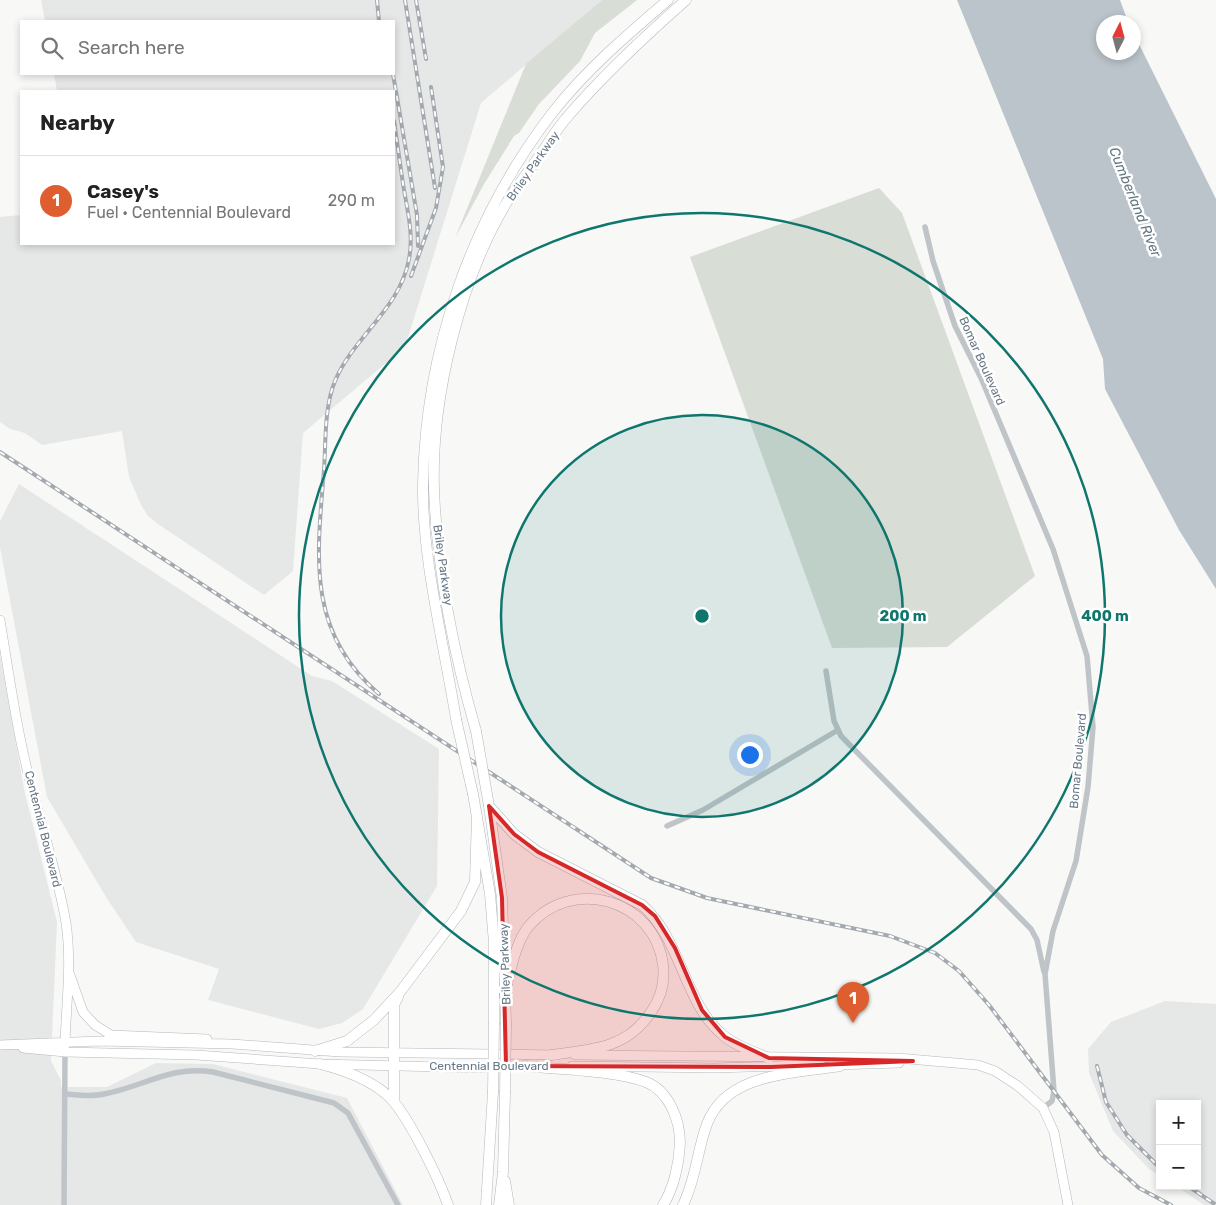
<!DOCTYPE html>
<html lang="en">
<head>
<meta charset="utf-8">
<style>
	:root { --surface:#fff; --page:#f2f2f2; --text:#222; --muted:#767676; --line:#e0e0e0; --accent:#de5e30 }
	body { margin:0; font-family:Rubik,sans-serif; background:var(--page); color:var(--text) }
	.controls { position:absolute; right:15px; bottom:15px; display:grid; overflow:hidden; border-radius:0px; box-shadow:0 2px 8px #0003 }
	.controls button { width:45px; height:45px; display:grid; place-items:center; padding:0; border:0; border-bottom:1px solid var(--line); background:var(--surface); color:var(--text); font:25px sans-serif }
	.compass { position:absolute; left:1096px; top:15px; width:45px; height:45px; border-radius:50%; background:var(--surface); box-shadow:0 2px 8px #0003; rotate:6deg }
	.you { position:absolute; left:749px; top:754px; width:18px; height:18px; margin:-12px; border:4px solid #fff; border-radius:50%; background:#1a73e8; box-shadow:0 0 0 8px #1a73e833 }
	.badge { display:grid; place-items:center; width:32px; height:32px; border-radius:50%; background:var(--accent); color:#fff; font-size:16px; font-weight:700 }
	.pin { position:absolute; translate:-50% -41px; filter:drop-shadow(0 1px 2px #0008) }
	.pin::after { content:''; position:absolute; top:26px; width:18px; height:15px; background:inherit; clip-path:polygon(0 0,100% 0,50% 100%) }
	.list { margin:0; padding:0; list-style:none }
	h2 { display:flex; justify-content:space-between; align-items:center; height:65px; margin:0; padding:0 20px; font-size:21px }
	h2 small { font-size:16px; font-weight:400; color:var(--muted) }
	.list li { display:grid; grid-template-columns:32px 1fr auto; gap:15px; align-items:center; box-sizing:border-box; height:90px; padding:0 20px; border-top:1px solid var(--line) }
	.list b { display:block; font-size:19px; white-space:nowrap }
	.list p { margin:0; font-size:16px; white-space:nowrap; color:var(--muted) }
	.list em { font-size:16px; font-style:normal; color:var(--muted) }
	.icon { flex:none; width:28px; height:28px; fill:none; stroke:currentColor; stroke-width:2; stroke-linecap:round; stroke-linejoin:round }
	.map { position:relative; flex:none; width:1216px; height:1205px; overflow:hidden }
	.search { position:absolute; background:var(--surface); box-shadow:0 2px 8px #0003; left:20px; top:20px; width:375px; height:55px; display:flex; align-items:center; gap:12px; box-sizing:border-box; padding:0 18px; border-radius:0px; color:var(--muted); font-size:19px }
	.panel { position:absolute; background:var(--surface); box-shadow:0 2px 8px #0003; left:20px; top:90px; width:375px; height:155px; border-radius:0px }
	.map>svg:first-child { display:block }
	.built { fill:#e6e7e7 }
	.green { fill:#d8ddd5 }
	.water { fill:#bbc4ca }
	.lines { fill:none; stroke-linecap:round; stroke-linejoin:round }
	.secondary-casing { stroke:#b4b9be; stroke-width:10 }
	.highway-casing { stroke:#b3b7bb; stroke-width:11 }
	.street { stroke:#bfc4c8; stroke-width:5.5 }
	.secondary { stroke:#fff; stroke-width:9 }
	.highway { stroke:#fff; stroke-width:10 }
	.rail-casing { stroke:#a3a9af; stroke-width:4 }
	.rail { stroke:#fff; stroke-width:2; stroke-dasharray:5.5; stroke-linecap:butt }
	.highway-bridge-casing { stroke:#b3b7bb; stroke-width:11; stroke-linecap:butt }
	.highway-bridge { stroke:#fff; stroke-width:10 }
	.marked { fill:#d62828; fill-opacity:0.2; stroke:#d62828; stroke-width:4; stroke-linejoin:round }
	.ring { fill:none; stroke:#0f766e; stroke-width:2.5 }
	.labels { text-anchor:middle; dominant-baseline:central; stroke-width:5; stroke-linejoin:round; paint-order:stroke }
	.street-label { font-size:12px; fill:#687886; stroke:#fff }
	.water-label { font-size:14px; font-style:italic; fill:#647881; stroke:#fff }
	.centre { fill:#0f766e; stroke:#fff; stroke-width:2.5 }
	.ring-label { font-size:15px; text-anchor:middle; font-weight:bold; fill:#0f766e; stroke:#fff; stroke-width:5; stroke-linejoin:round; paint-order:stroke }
</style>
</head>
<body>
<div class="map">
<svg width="1216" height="1205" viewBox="0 0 1216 1205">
	<rect width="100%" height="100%" fill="#f8f8f6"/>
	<!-- built -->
	<path class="built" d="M41,0H602L481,103L405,347L303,433L293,571L264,595L158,524L148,516L141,505L129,477L122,431L42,445L25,433L10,429L0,422V217L21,215V244H394V91H57L54,74H394V21H45Z
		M19,484L312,676L332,681L439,749L437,886L363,1009L342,1023L319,1029L208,1000L219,969L136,942L106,897L47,797L0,547V521Z
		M0,655L24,789L57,922L51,1061L61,1080V1087H107L156,1063L213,1064L347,1098L403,1205H0Z
		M1165,1001L1216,1004V1205H1204L1176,1186H1197V1104H1160V1176L1149,1169L1113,1131L1089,1073L1088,1049L1111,1022Z"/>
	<!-- green -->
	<path class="green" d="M602,0H637L595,33L580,61L539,104L519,133L514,136L484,184L455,238L526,64Z
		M879,188L902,213L1035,576L947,647L832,648L690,257Z"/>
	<!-- water -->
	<path class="water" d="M957,0H1120L1128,22H1104V52H1134V34L1216,199V589L1179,530L1105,389L1103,359Z"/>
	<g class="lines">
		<!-- secondary casing -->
		<g class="secondary-casing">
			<path id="secondary" d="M0,620C7,662 13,705 22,747C34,806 56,863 66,923C72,963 66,1005 65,1045
				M70,975L83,1012L95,1025L111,1035L207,1039
				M0,1045L99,1041L232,1044L340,1052L557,1055
				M23,1048L65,1052L196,1055L320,1064L482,1068L531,1066
				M575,1055L898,1058L978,1065L995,1071L1018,1086L1043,1108L1054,1132L1068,1205
				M834,1065L899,1063
				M572,1066L715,1068L821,1065"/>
		</g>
		<!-- highway casing -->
		<g class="highway-casing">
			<path id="highway" d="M456,719C444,645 422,559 423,485C425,351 471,218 553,112C586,70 627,35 668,0
				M476,731C454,654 437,570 434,489C431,399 460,279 507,202C517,186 529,171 540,155C549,142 558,127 569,115C605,73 644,37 686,0
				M473,794L490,894L494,943V1023
				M489,806L514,834L538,852L642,905C683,941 683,1003 724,1036C736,1046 754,1052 769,1058
				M489,806L502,898L506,1023
				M507,984C512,965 516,943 528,927C571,875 655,899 663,965C665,982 661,998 651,1012C641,1027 628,1038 611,1044C592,1051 570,1052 551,1055
				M315,1051L347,1041L374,1020L400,992L461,911L475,882L477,816
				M320,1064C344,1070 367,1078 386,1094C406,1110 439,1179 448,1205
				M525,1066C560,1070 614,1070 646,1082C669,1091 680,1120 680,1143C679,1163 674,1188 663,1205
				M394,1101V1005L398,997
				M505,1181L509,1205
				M486,1205L493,1092
				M499,1205L503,1172L505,1093
				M683,1205C696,1179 697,1151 707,1124C727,1072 794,1074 840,1066"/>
		</g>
		<!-- street -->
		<path class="street" d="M925,227L933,261L955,326L981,378L1053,549L1087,656L1093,727L1088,787L1076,861L1053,931L1045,974L1054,1091L1052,1101L1043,1108
			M826,671L834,721L841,736L1031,929L1037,940L1044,972
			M667,826L703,810L838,730
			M65,1094C78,1095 91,1097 104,1094C143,1087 171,1065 213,1072L334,1103L348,1113L398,1205
			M64,1205L65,1052"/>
		<!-- secondary -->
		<use href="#secondary" class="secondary"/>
		<!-- highway -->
		<use href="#highway" class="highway"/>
		<!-- rail casing -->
		<g class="rail-casing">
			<path id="rail" d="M377,0L379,21
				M405,0L435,188
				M416,0L426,59
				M393,74L417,215L418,246
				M411,276L436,208L443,167L431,87
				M0,452L651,878L707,898L890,936L935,953L959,971L989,1005L1102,1155L1139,1188L1171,1205
				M379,694C306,632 317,556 324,470C326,441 324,408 335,381C354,336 400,309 409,259C414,234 407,209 403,184C400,163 397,142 394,121
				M1097,1066L1106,1102L1127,1135L1160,1168
				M1188,1186L1216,1205"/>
		</g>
		<!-- rail -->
		<use href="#rail" class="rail"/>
		<!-- highway-bridge casing -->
		<g class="highway-bridge-casing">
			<path id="highway-bridge" d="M456,719L473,794
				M476,731L489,806
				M493,1092L494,1023
				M505,1093L506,1023"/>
		</g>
		<!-- highway-bridge -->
		<use href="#highway-bridge" class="highway-bridge"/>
	</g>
	<!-- marked area -->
	<path class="marked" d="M489,806L514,834L538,852L642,905L655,916L675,948L702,1010L725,1037L769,1058L913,1061L771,1067L506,1066L502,898Z"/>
	<!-- distance rings -->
	<circle cx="702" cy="616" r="201" fill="#0f766e" fill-opacity=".12"/>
	<g class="ring">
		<circle cx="702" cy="616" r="201"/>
		<circle cx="702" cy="616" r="403"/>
	</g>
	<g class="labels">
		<!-- street labels -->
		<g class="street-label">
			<text transform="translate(533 166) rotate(-55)">Briley Parkway</text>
			<text transform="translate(982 361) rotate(66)">Bomar Boulevard</text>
			<text transform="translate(443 565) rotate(82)">Briley Parkway</text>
			<text transform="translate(1078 761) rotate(-85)">Bomar Boulevard</text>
			<text transform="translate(43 829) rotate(76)">Centennial Boulevard</text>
			<text transform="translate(505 964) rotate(-92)">Briley Parkway</text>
			<text x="489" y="1066">Centennial Boulevard</text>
		</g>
		<!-- water labels -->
		<g class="water-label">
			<text transform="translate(1135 202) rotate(68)">Cumberland River</text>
		</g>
	</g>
	<circle cx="702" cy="616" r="8" class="centre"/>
	<g class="ring-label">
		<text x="903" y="621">200 m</text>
		<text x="1105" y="621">400 m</text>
	</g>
</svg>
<div class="controls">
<button>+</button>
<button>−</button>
</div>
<svg class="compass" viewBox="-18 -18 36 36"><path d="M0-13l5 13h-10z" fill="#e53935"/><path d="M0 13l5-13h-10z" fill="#767676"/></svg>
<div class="you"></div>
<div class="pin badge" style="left:853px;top:1023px">1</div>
<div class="search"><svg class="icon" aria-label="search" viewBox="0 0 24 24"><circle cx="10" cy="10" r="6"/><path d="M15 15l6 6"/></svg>Search here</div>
<section class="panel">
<h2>Nearby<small></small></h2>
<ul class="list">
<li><span class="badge">1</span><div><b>Casey's</b><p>Fuel · Centennial Boulevard</p></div><em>290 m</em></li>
</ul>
</section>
</div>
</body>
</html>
